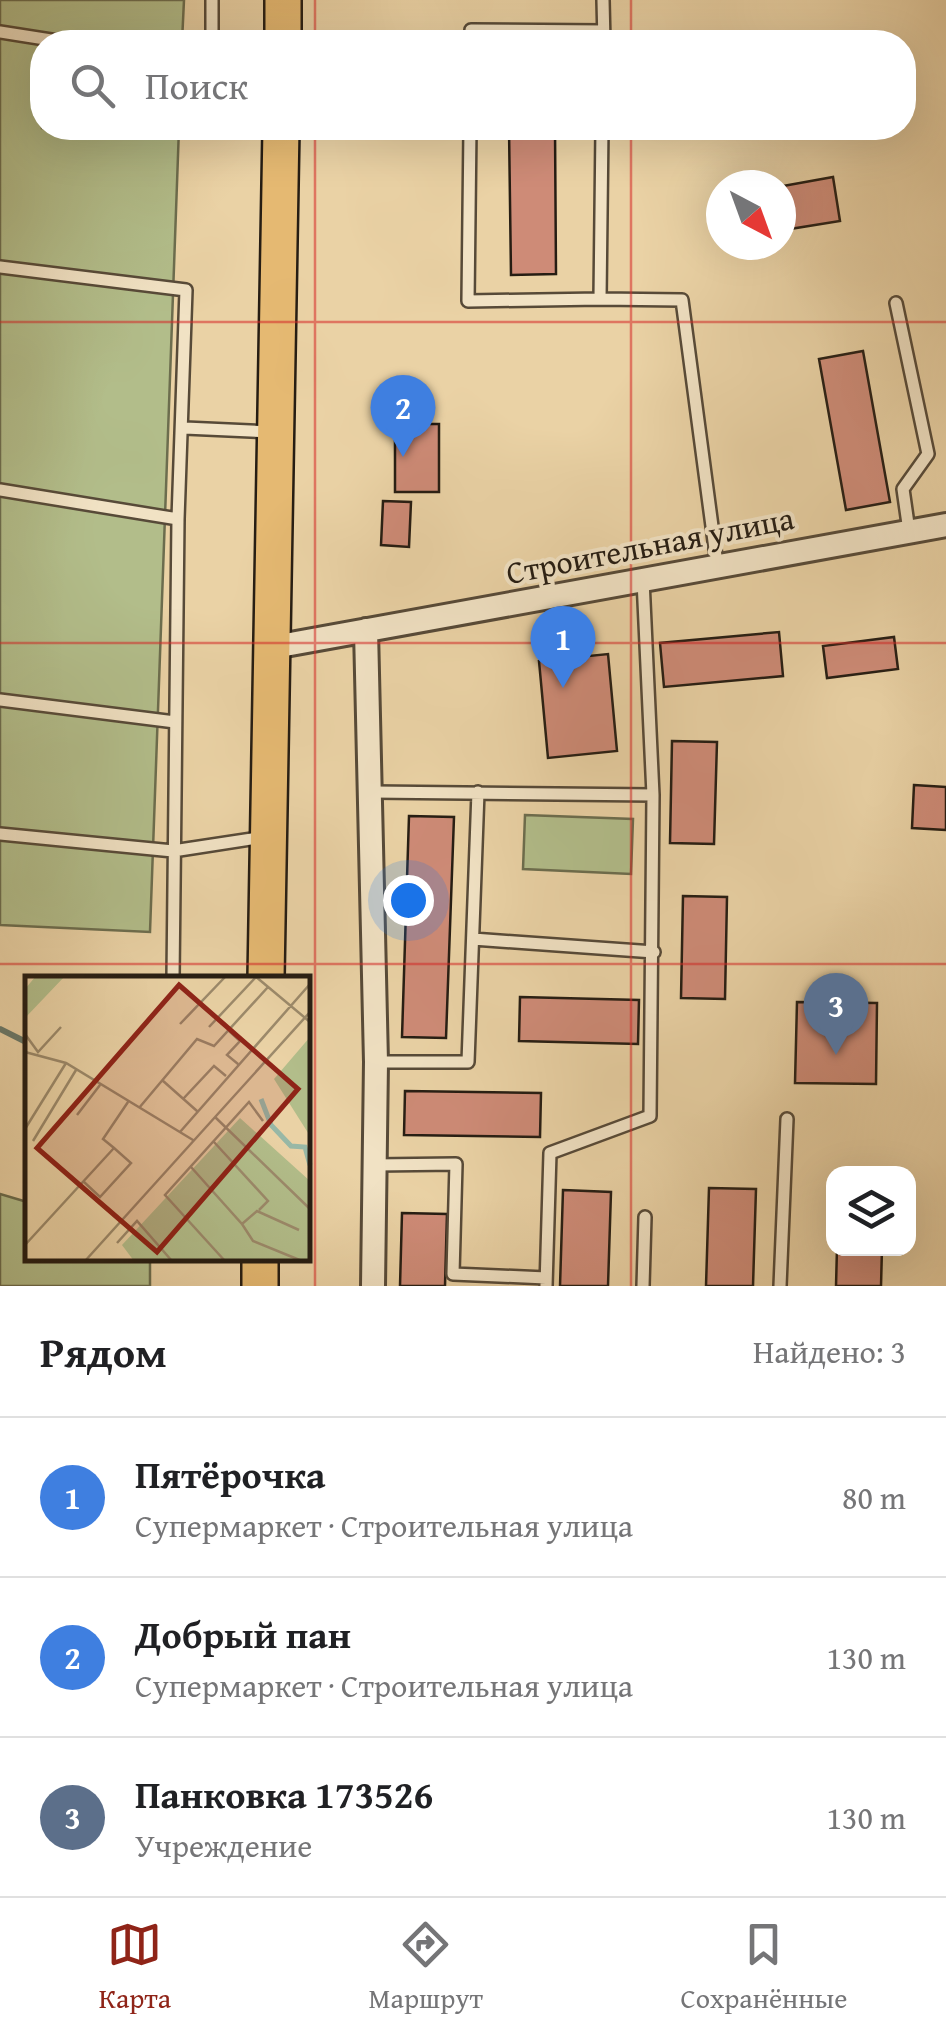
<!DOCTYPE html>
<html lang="ru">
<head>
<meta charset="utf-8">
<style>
	:root { --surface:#fff; --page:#f2f2f2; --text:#202124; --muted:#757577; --line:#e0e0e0; --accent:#8f2418 }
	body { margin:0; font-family:"Gentium Book Plus",serif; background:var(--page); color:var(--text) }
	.controls { position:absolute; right:30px; bottom:30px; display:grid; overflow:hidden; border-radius:20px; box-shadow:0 10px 40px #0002 }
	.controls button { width:90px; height:90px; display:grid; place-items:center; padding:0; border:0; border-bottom:2px solid var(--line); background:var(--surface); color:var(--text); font:50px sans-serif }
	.compass { position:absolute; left:706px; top:170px; width:90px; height:90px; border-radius:50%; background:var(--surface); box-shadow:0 10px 40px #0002; rotate:139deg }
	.you { position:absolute; left:408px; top:900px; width:35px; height:35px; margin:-25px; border:8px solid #fff; border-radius:50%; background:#1a73e8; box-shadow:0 0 0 15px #1a73e833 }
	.badge { display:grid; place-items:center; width:65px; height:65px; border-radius:50%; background:var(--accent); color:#fff; font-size:32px; font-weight:700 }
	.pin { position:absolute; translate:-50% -82px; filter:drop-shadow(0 2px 5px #0008) }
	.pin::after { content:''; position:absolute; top:52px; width:35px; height:30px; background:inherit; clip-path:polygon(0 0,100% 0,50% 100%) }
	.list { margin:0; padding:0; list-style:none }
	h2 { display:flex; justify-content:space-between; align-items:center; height:130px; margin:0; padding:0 40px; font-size:42px }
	h2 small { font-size:32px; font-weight:400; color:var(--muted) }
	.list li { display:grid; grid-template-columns:65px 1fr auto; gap:30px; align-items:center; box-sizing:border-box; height:160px; padding:0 40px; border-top:2px solid var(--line) }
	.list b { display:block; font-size:38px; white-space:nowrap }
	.list p { margin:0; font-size:32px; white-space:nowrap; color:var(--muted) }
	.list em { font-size:32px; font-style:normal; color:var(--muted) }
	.icon { flex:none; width:55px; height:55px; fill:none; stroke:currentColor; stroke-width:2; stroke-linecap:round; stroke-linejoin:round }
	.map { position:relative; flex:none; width:946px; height:1286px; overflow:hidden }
	.search { position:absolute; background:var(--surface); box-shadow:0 10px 40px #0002; left:30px; right:30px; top:30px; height:110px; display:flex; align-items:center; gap:25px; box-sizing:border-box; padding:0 35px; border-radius:40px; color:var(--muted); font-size:38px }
	.sheet { height:610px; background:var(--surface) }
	nav { display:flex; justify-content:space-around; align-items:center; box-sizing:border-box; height:140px; border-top:2px solid var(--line); background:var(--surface); font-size:28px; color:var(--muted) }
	nav a { display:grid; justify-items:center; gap:5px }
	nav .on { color:var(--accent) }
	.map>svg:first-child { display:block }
	.green { fill:#b2bd8a; stroke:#6c6d4e; stroke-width:2.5 }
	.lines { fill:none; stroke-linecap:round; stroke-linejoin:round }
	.stream { stroke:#6a7a6b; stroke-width:6 }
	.building { fill:#ce8b77; stroke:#261d13; stroke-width:2.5 }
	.lane-casing { stroke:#574a38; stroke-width:16 }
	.street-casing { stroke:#574a38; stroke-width:28 }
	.primary-casing { stroke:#261d13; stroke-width:40 }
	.lane { stroke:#f1e2c4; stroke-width:11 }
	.street { stroke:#f1e2c4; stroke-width:22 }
	.primary { stroke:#e5b972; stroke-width:35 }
	.grid { fill:none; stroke:#d62828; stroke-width:2.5; stroke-opacity:0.55 }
	.labels { text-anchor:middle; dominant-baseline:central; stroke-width:8; stroke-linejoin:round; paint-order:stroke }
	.street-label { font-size:32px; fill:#261d13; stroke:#f1e2c4 }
	.inset-river { fill:none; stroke:#98b8a6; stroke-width:5 }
	.inset-road { fill:none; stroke:#9c8a6b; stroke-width:2.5 }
	.view { fill:#8f2418; fill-opacity:0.15; stroke:#8f2418; stroke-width:5 }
	.inset-edge { fill:none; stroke:#261d13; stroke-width:5 }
</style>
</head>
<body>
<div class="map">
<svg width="946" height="1286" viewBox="0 0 946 1286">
	<rect width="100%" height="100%" fill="#ead2a5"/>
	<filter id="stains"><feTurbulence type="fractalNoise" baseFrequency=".002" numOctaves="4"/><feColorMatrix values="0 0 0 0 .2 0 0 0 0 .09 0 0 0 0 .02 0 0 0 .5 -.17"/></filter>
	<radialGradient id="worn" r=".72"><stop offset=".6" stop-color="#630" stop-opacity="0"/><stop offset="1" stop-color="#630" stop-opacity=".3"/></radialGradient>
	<!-- green -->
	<path class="green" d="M0,0H184L182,42H42V128H179L150,932L0,925Z
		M525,815L633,819L631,874L523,869Z
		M0,1194L27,1202L28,1258L150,1259V1286H0Z"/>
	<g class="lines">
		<!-- stream -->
		<path class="stream" d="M0,1029L28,1043"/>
	</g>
	<!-- building -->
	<path class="building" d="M509,128H555L556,274L511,275Z
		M833,177L840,221L790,229L783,186Z
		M863,351L890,502L846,510L819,359Z
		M395,424H439V492H395Z
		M383,501L411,502L409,547L381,545Z
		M779,632L783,676L664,687L660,643Z
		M894,637L898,669L827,678L823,646Z
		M608,654L617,751L548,758L539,661Z
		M672,741L717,742L714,844L670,843Z
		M914,785L946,787V830L912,828Z
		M409,816L454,817L446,1038L402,1037Z
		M683,896L727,897L725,999L681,998Z
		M520,997L639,1000L638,1044L519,1041Z
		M797,1002L877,1003L876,1084L795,1083Z
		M405,1091L541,1093L540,1137L404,1135Z
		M709,1188L756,1189L753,1286H706Z
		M563,1190L611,1192L608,1286H560Z
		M402,1213L447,1214L445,1286H400Z
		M837,1248H882L881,1286H836Z"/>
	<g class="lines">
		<!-- lane casing -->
		<g class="lane-casing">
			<path id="lane" d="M603,0L604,42
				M0,32L64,42
				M212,42V0
				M471,42V30L604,31
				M470,128L468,301L600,299
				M602,128L600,299L682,300L717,564
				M0,267L186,290L178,519L173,978
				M896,303L928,454L903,489L909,531
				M185,428L270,432
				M0,490L178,519
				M0,700L175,722
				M373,792L653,795
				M0,834L173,851L264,837
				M473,939L654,952
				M376,1062H468L478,792
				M375,1165L456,1164L453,1274L546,1278
				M546,1286L550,1153L650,1116L653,795L643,580
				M643,1286L645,1217
				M780,1286L787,1119"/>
		</g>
		<!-- street casing -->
		<g class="street-casing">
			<path id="street" d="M366,630L376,1062L373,1286
				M274,647L946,525"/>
		</g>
		<!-- primary casing -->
		<g class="primary-casing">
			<path id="primary" d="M283,42V0
				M266,978L281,128
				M260,1286V1258"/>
		</g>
		<!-- lane -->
		<use href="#lane" class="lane"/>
		<!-- street -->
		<use href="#street" class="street"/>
		<!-- primary -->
		<use href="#primary" class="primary"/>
	</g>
	<!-- grid -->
	<path class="grid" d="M315,0V42M631,0V42M315,128V1286M631,128V1286M0,322H946M0,643H946M0,964H946"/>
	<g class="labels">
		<!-- street labels -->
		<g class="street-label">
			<text transform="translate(650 545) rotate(-11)">Строительная улица</text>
		</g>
	</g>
	<!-- overview -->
	<g transform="translate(25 976)">
		<rect width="285" height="285" fill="#ead2a5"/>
		<path d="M11,0H40L0,42V13ZM285,61V160L249,103ZM215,142L285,205V285H109L97,269Z" fill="#b2bd8a"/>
		<path class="inset-river" d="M236,123L246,149L266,170L280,171L285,189"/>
		<path class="inset-road" d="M230,0L285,46M155,48L201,0M184,51L231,1M203,54L215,65L202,79L213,88M0,58L13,76L36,51M0,76L41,87L168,164M137,104L172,135M158,123L189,90L201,100M114,132L172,63L189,70L243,11M52,139L75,109M190,141L285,233M0,153L41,87M155,156L285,8M8,165L51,94M189,166L243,225L234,234M166,191L217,248L232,235L274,254M59,206L75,221L106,187L89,172M217,248L228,265L277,285M92,267L112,245L147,285M0,269L89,172L78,163L103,126M60,285L285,36M200,285L140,219L224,126L238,145"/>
		<path class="view" d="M154,9L273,113L132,276L12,172Z"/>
		<rect width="285" height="285" class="inset-edge"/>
	</g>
	<rect width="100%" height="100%" filter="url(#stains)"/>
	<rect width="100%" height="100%" fill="url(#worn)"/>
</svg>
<div class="controls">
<button><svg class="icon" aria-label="layers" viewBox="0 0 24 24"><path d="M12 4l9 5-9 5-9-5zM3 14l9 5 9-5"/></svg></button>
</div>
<svg class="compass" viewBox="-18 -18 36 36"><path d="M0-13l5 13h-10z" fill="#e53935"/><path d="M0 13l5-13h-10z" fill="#757577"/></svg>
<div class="you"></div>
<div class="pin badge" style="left:563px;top:688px;background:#3f7fe0">1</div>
<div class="pin badge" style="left:403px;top:457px;background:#3f7fe0">2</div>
<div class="pin badge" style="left:836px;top:1055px;background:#5c6f8a">3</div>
<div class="search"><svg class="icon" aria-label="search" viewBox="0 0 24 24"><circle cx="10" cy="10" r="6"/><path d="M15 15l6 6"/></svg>Поиск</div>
</div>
<section class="sheet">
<h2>Рядом<small>Найдено: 3</small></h2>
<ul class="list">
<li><span class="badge" style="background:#3f7fe0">1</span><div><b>Пятёрочка</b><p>Супермаркет · Строительная улица</p></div><em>80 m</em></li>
<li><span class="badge" style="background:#3f7fe0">2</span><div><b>Добрый пан</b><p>Супермаркет · Строительная улица</p></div><em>130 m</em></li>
<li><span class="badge" style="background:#5c6f8a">3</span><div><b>Панковка 173526</b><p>Учреждение</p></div><em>130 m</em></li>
</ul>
</section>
<nav>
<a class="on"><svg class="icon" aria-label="map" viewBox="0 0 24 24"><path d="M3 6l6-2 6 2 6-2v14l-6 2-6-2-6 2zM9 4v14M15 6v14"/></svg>Карта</a>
<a><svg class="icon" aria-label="directions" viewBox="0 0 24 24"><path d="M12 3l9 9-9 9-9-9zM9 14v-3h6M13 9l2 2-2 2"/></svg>Маршрут</a>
<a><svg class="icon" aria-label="saved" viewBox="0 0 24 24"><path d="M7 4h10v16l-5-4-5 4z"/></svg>Сохранённые</a>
</nav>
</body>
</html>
